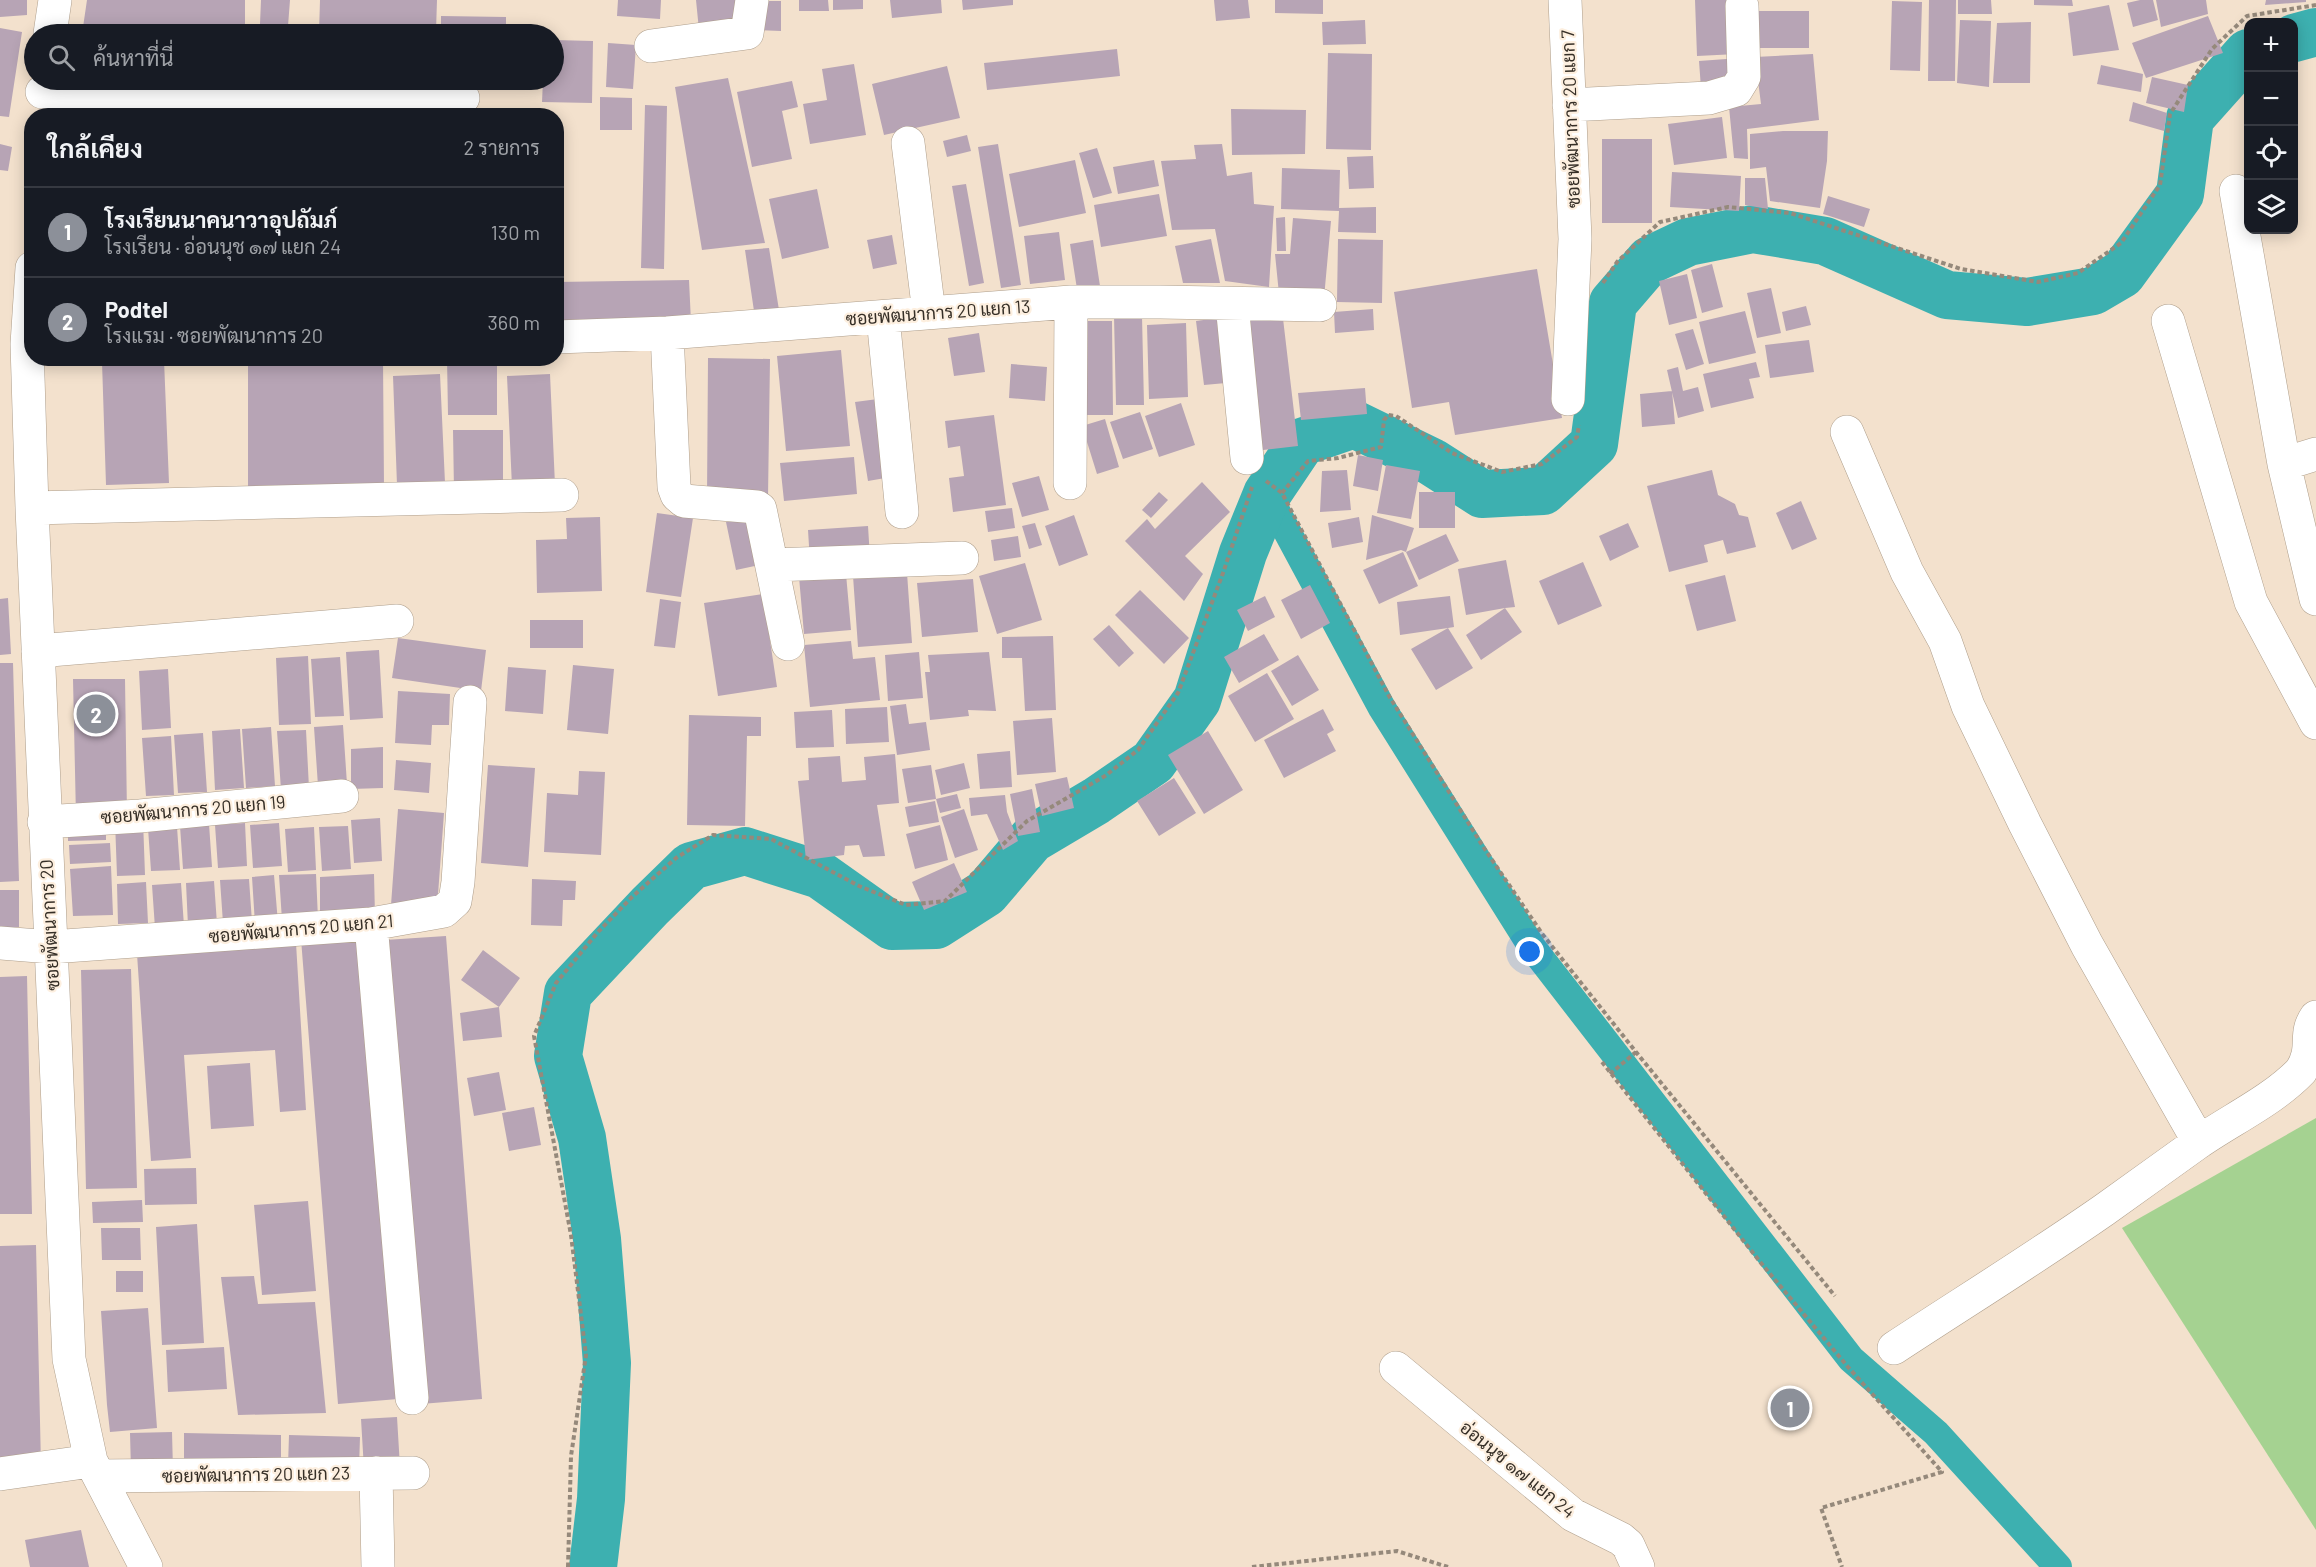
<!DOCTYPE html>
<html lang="th">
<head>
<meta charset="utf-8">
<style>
	:root { --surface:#171b24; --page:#242831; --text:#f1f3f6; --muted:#9ea1a6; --line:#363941; --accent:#8c9099 }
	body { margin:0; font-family:Barlow,Sarabun,sans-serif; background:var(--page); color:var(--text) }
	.controls { position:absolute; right:18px; top:18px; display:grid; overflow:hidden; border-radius:12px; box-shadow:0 3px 15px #0003 }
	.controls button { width:54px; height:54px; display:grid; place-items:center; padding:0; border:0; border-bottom:2px solid var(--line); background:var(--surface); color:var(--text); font:30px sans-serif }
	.you { position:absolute; left:1530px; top:952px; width:21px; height:21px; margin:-15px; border:4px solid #fff; border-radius:50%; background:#1a73e8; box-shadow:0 0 0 9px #1a73e833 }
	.badge { display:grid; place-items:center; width:39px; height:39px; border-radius:50%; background:var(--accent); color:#fff; font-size:20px; font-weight:700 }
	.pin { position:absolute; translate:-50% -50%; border:3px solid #fff; box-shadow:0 2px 6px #0006 }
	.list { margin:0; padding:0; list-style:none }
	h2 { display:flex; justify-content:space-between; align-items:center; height:78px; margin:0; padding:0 24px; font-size:26px }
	h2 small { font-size:20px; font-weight:400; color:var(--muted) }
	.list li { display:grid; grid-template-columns:39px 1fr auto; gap:18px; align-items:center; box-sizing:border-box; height:90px; padding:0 24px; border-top:2px solid var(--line) }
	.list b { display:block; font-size:22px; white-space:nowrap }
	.list p { margin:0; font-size:20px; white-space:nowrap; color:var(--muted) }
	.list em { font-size:20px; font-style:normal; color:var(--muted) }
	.icon { flex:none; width:33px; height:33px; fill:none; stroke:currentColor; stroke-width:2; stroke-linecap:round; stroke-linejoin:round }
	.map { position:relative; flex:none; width:2316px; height:1567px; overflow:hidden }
	.search { position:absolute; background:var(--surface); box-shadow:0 3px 15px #0003; left:24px; top:24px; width:540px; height:66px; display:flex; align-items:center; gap:15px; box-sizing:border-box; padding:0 21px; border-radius:33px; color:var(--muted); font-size:22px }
	.panel { position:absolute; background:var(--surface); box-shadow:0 3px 15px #0003; left:24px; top:108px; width:540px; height:258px; border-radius:24px }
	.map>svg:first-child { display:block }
	.green { fill:#a5d291 }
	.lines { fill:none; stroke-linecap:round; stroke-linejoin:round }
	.canal { stroke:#3db0b0; stroke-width:28 }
	.river { stroke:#3db0b0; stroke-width:48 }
	.building { fill:#b7a4b5 }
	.minor-casing { stroke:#ae9e8b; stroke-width:34 }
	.path { stroke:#95897b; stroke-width:4; stroke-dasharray:4.5 3; stroke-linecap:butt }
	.minor { stroke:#fff; stroke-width:33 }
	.labels { text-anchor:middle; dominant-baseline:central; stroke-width:4.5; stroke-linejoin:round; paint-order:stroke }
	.street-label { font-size:18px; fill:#362f27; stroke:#fdefdf }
</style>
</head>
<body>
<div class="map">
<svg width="2316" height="1567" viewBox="0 0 2316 1567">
	<rect width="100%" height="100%" fill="#f3e1cd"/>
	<!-- green -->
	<path class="green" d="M2316,1118V1530L2122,1228Z"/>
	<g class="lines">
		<!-- canal -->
		<path class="canal" d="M1267,494L1382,708L1532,947L1851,1359L1936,1433L2058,1567"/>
		<!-- river -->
		<path class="river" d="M2294,38L2316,32
			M593,1567L601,1499L607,1363L597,1239L582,1138L558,1056L568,993L650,906L691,866L745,851L820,875L892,926L936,925L986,893L1032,839L1096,801L1153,762L1197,700L1243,553L1267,494L1302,442L1354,424L1432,462L1482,494L1543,491L1594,444L1613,303L1650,260L1688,242L1753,229L1825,241L1947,295L2027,302L2093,291L2122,274L2180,194L2190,118L2248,53"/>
	</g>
	<!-- building -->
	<path class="building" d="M0,0H27V15L0,17Z
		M87,0H245V34H82Z
		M261,0H290L288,26L260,24Z
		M320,0H437L436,31H415V34H319Z
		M618,0H661L660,19L617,16Z
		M696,0H743L746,26L699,30Z
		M799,0H828L829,11H799Z
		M833,0H863V9L833,10Z
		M890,0H941L942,13L892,18Z
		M962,0H1013V5L963,10Z
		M1214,0H1248L1250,18L1216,21Z
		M1275,0H1323V14L1275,13Z
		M1695,0H1734L1737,54L1697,56Z
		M1929,0H1956L1955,81H1928Z
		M1958,0H1991L1992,14H1958Z
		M2034,0H2072L2073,6L2034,5Z
		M2140,0H2153L2158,20L2133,27L2127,3Z
		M2156,0H2206L2208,14L2161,27Z
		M2266,0H2306V2L2265,5Z
		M759,1H781V31L759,30Z
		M1892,1L1922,2L1920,71L1890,70Z
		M2109,5L2119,50L2073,56L2068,13Z
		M1757,11H1809V48H1757Z
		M441,16L506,17V34H441Z
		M2208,16L2223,53L2146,78L2132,43Z
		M1365,20L1366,44L1323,45L1322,22Z
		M1960,20L1991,21L1989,87L1957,83Z
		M2031,22L2030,83H1993L1997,23Z
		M0,28L22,32L9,117L0,116Z
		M554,40L593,41L592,103L542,102L543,80H554Z
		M608,43L636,45L633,89L606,87Z
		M1117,49L1120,76L987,90L984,63Z
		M1328,53L1372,54L1371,150L1326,149Z
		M1813,54L1819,120L1747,129L1748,159L1734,158L1729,107L1761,104L1755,57Z
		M1740,58L1743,99L1702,102L1699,61Z
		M854,64L866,135L810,144L803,104L827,100L822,69Z
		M2101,65L2143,74L2141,92L2097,84Z
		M947,66L960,118L884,135L872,84Z
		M2152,77L2188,85L2184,112L2146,103Z
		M728,78L765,243L702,250L675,87Z
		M792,81L798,107L782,111L792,159L752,167L737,92Z
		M600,97L632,98V130H600Z
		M2133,102L2167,113L2164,131L2129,121Z
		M645,105L667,106L664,269L641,268Z
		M1231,109L1306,110L1305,154L1232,155Z
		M1722,117L1727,158L1674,165L1668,124Z
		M1783,131H1828L1827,161L1820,208L1770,201L1766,167L1750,169V134Z
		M967,135L971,151L947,157L943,141Z
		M1602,139H1652V223H1602Z
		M0,144L12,147L8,171L0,170Z
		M998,144L1021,285L1001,288L978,147Z
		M1222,144L1227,176L1252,172L1254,204L1274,206L1269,287L1225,281L1215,229L1172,230L1161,161L1196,159L1194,145Z
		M1097,148L1112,193L1093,198L1079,153Z
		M1373,156L1374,188L1349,189L1347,157Z
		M1075,160L1086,213L1019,227L1009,174Z
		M1154,160L1159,186L1118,194L1113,167Z
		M1282,168L1340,170L1339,208L1376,207V233L1338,232L1339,211L1281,209Z
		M1672,172L1741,176L1739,211L1670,207Z
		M1745,178H1765L1768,209L1745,205Z
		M966,184L984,283L969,286L952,186Z
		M817,189L829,248L782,259L769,199Z
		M1159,194L1167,236L1101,247L1094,205Z
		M1828,196L1870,209L1864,227L1823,214Z
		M1285,217L1286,251H1277L1276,218Z
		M1293,218L1331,221L1324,298L1279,294L1275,254H1290Z
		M1059,232L1065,280L1030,284L1024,236Z
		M892,235L897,264L873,269L867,240Z
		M1211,239L1220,283H1183L1175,246Z
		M1338,239L1383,240L1382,303L1337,302Z
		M1093,240L1100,286L1077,289L1070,244Z
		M769,248L779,310L754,311L745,250Z
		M1712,264L1723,307L1702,313L1691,270Z
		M1537,269L1562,418L1455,435L1449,402L1412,408L1394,292Z
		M1687,274L1697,318L1669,325L1659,281Z
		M689,280L691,322L556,324V282Z
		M1771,288L1781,333L1757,338L1747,293Z
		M1806,306L1811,325L1786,331L1782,312Z
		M1373,309L1374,330L1335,333L1334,312Z
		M1282,310L1298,446L1254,451L1238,315Z
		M1745,311L1756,353L1709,364L1699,322Z
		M1114,316H1142L1144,405H1116Z
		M1218,318L1226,383L1204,385L1196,321Z
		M1084,321H1112L1113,415H1085Z
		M1186,323L1188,397L1149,399L1147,325Z
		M1693,329L1704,364L1686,370L1675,334Z
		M979,333L985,372L954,376L948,338Z
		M1809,340L1814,372L1770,378L1765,345Z
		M841,350L850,446L786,451L777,356Z
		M447,358H497V415H448Z
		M708,358L770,359L768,497H707Z
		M248,359H383L384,487L248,486Z
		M164,360L169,483L106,485L102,362Z
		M1756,362L1760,377L1749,379L1754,398L1711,408L1703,374Z
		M1011,364L1047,367L1045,401L1009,398Z
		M1678,367L1683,391L1698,387L1704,411L1678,418L1667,370Z
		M440,374L445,483L397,485L393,376Z
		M550,374L555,485L512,487L507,376Z
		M1365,388L1367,414L1301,420L1298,393Z
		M1672,391L1675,424L1642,427L1640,394Z
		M878,399L891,477L868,481L855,402Z
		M1181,403L1195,445L1159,457L1145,416Z
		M1140,412L1153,449L1123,459L1110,422Z
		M994,415L1006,505L953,512L949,478L964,476L960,446L948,448L945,421Z
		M1105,419L1119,467L1097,474L1082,426Z
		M453,430H503V491H454Z
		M1358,455L1383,460L1378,491L1353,486Z
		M854,457L857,494L784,501L780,463Z
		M1386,465L1420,471L1411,519L1377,513Z
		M1347,470L1351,510L1320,512L1322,471Z
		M1712,470L1718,495L1735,504L1739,515L1748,517L1756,547L1727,554L1723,540L1704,545L1708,562L1669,572L1647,486Z
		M1039,476L1049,510L1022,517L1012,483Z
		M1202,482L1230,512L1185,556L1203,574L1184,601L1125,541L1147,519L1155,529Z
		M1159,492L1168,500L1151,518L1142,510Z
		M1419,492H1455V528H1419Z
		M1801,501L1817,539L1792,550L1776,513Z
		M1012,508L1015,528L988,532L985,511Z
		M657,513L693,518L681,597L646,592Z
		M1074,515L1088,555L1059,566L1045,526Z
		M1372,515L1414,528L1406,552L1401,550L1366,560Z
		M755,516L764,564L736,570L726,522Z
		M600,517L602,591L537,593L536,540L567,539L566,518Z
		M1359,517L1363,542L1332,548L1328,523Z
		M1035,523L1042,545L1029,549L1022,526Z
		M1628,523L1639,547L1610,561L1599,536Z
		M868,526L870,558L810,562L808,530Z
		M1446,534L1459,561L1419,580L1406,552Z
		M1018,536L1021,557L994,561L991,540Z
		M1403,552L1418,586L1379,604L1363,570Z
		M1506,560L1515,607L1505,608L1522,632L1481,660L1466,635L1505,608L1466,615L1458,569Z
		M1583,562L1602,606L1558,625L1539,581Z
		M1025,563L1042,620L997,634L979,576Z
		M907,573L912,643L858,647L853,576Z
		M846,574L851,630L804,634L799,577Z
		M1725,575L1736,621L1697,631L1685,585Z
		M973,579L978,632L922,637L917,583Z
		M1310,585L1330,623L1301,639L1281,600Z
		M1140,590L1189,638L1164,664L1115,615Z
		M763,594L777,687L718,696L704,603Z
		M1265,596L1275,617L1248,631L1237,610Z
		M1450,596L1454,627L1448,628L1473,668L1436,690L1411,649L1448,628L1400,635L1397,602Z
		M8,598L11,654L0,655V599Z
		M660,599L681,602L675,648L654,646Z
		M530,620H583V648H530Z
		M1109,625L1134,653L1119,667L1093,639Z
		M1264,634L1279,660L1239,683L1224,657Z
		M1053,636L1056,710L1025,711L1022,658H1002V637Z
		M398,638L486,650L481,691L392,678Z
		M851,641L853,659L875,657L880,700L810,707L804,645Z
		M379,650L383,718L350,720L346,652Z
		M919,652L923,698L888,701L885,655Z
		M989,652L996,711L968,710L969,716L930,720L925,672H930L928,655Z
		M1298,655L1319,690L1292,706L1271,671Z
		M308,656L311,724L279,725L276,658Z
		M340,657L344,716L315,717L311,659Z
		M0,663H13L19,881L0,882Z
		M573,665L614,669L608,734L567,730Z
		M508,667L546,670L543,714L505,711Z
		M168,669L171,728L142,730L139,671Z
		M1267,673L1294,719L1255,742L1228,696Z
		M73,679H125L127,814L76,817Z
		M398,691L450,694L449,725H432L431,745L395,743Z
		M906,704L909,724L926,722L930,750L897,755L890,706Z
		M887,707L889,742L846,744L845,709Z
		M1323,709L1334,730L1327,734L1336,751L1284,778L1264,740Z
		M832,710L834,747L796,748L794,712Z
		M689,715L761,717V736H747L745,826L687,825Z
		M1052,718L1056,772L1017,775L1013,721Z
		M343,725L347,784L318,786L314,727Z
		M271,727L275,786L246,788L242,729Z
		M240,729L244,788L215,790L212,731Z
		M306,730L309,788L281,790L277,731Z
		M1208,731L1243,790L1204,814L1168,755Z
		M203,733L207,792L178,793L174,735Z
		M171,736L174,795L146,796L142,738Z
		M383,747V788L351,789V749Z
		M1010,751L1012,787L980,789L977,754Z
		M895,754L899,803L877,805L885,856L863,857L859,845L845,846L844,855L806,860L798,781L809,780L808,758L840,756L842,782L866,780L864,757Z
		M396,760L431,763L429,793L394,790Z
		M964,763L970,788L941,795L935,770Z
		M488,765L535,768L528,867L481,863Z
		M931,765L936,799L908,803L902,769Z
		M579,771L605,772L601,855L544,852L547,793L578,795Z
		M1067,777L1074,808L1042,816L1035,784Z
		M1174,778L1196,813L1159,836L1137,801Z
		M1032,789L1040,832L1018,836L1010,794Z
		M957,794L961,808L940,813L936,799Z
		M1005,795L1007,812L1018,841L1003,850L987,814L971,816L969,798Z
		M935,801L939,822L909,827L905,807Z
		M398,809L444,813L437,908L391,905Z
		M964,809L978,850L955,858L941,817Z
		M380,818L382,861L354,863L351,820Z
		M143,820L145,875L117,876L115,821Z
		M106,821V840L68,841V822Z
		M245,823L247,866L218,868L215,825Z
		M279,823L282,866L253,868L250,825Z
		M209,824L212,867L183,869L180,826Z
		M940,825L948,860L915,869L906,834Z
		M348,826L351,869L322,871L319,827Z
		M177,827L180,870L151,871L148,828Z
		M314,827L316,870L288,872L285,829Z
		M110,843L111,862L70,864L69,845Z
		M954,863L967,892L924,910L912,882Z
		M111,866L113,915L73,916L70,869Z
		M316,874L318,919L282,920L279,875Z
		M374,874L375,916L320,918V877Z
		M274,875L278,923L255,924L252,877Z
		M249,879L252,922L223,923L220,880Z
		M532,879L576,881L575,900H563L562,926L531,925Z
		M214,881L217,924L188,926L186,883Z
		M146,882L148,923L118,924L117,884Z
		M181,883L184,926L155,928L152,885Z
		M0,890H19V927H0Z
		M363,935L398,1399L338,1404L301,939Z
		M446,936L482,1399L421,1404L385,940Z
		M296,943L306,1110L280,1112L275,1050L184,1055L191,1158L151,1161L137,954Z
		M483,950L520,978L499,1007L461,980Z
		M131,969L137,1188L86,1189L81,970Z
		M27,976L32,1214H0V977Z
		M499,1007L502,1037L463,1041L460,1013Z
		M250,1063L254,1126L211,1129L207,1066Z
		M499,1072L506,1110L474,1116L467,1078Z
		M534,1107L541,1145L509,1151L502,1113Z
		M196,1168L197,1204L145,1205L144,1169Z
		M142,1200L143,1222L93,1223L92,1202Z
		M308,1201L316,1291L262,1295L254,1205Z
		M197,1224L204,1343L162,1345L156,1227Z
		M101,1228H140L141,1260H102Z
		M36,1245L41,1465H0V1246Z
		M116,1271H143V1292H116Z
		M254,1276L258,1304L315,1302L326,1413L238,1415L221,1277Z
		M148,1308L157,1428L110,1432L107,1405L101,1311Z
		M224,1347L227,1389L168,1392L166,1350Z
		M397,1417L400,1467L364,1469L361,1419Z
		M172,1432L173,1470H131L130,1433Z
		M184,1433L281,1435V1469L184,1468Z
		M289,1435L360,1437L359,1468L288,1466Z
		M81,1530L89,1567H30L25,1540Z"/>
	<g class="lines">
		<!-- minor casing -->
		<g class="minor-casing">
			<path id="minor" d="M1565,0L1575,239L1568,399
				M50,34L55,0
				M651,46L747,33L752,0
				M42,92L463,98
				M1569,105L1709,98L1736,90L1744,77L1742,6
				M908,143L929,313
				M2236,191L2284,464L2316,599
				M32,268L27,344L32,508L69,1359L91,1461L146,1567
				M1232,304L1247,458
				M883,317L902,512
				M2168,321L2251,602L2316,723
				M667,333L674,487L677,495L684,501L757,507L760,509L788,644
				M556,337L667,333L1071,302H1160L1320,305
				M1847,432L1907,572L1945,641L1968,706L2025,824L2087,945L2199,1142
				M2284,464L2316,454
				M1070,483L1071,302
				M32,508L562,495
				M773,565L962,558
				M38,651L397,621
				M44,822L140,816L342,796
				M371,924L412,1398
				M0,943L51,947L371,924L444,911L455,901L458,882L470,702
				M1894,1348C1964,1302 2035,1258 2104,1210C2135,1188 2165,1166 2196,1144C2230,1120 2272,1101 2301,1071C2316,1047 2303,1035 2316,1017
				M1396,1368L1573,1515L1621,1539L1628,1545L1638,1567
				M376,1473L378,1567
				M0,1474L91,1461
				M99,1476L413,1473"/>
		</g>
		<!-- path -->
		<path class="path" d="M1603,283L1617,262L1660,222L1728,207L1790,213L1961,269L2038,282L2078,273L2121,243L2160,185L2170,114L2212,49L2247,16L2316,5
			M1266,481L1282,493L1389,696L1484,848L1543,935L1636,1052L1835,1296
			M1282,493L1308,461L1338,458L1381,447L1384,420L1388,415L1396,416L1452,453L1502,472L1542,464L1577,437L1579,425
			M1602,1062L1761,1263L1848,1367L1942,1472L1821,1508L1842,1567
			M1610,1074L1636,1052
			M568,1567L571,1456L586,1355L571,1235L534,1036L556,983L598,932L632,897L676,858L713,835L771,839L859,886L906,905L945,901L1027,821L1105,776L1138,750L1178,693L1223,573L1252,487
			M1252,1567L1397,1551L1448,1567"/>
		<!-- minor -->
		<use href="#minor" class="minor"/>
	</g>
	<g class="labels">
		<!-- street labels -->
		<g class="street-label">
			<text transform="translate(1570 119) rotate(-92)">ซอยพัฒนาการ 20 แยก 7</text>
			<text transform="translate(938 312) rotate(-4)">ซอยพัฒนาการ 20 แยก 13</text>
			<text transform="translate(193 809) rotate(-5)">ซอยพัฒนาการ 20 แยก 19</text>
			<text transform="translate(49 925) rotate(-93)">ซอยพัฒนาการ 20</text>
			<text transform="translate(301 928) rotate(-5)">ซอยพัฒนาการ 20 แยก 21</text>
			<text transform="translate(1518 1469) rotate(39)">อ่อนนุช ๑๗ แยก 24</text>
			<text transform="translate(256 1474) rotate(-1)">ซอยพัฒนาการ 20 แยก 23</text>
		</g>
	</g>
</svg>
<div class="controls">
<button>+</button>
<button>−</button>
<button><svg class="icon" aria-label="locate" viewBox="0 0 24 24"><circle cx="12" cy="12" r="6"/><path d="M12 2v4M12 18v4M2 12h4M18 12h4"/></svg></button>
<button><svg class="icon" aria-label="layers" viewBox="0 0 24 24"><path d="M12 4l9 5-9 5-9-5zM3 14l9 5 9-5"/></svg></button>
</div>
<div class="you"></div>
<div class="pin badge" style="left:1790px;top:1408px">1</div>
<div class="pin badge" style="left:96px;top:714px">2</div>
<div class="search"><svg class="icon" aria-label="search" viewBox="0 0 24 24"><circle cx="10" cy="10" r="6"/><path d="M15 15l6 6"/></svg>ค้นหาที่นี่</div>
<section class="panel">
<h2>ใกล้เคียง<small>2 รายการ</small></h2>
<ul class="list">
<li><span class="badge">1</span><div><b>โรงเรียนนาคนาวาอุปถัมภ์</b><p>โรงเรียน · อ่อนนุช ๑๗ แยก 24</p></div><em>130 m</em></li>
<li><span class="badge">2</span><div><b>Podtel</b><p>โรงแรม · ซอยพัฒนาการ 20</p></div><em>360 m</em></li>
</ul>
</section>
</div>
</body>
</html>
